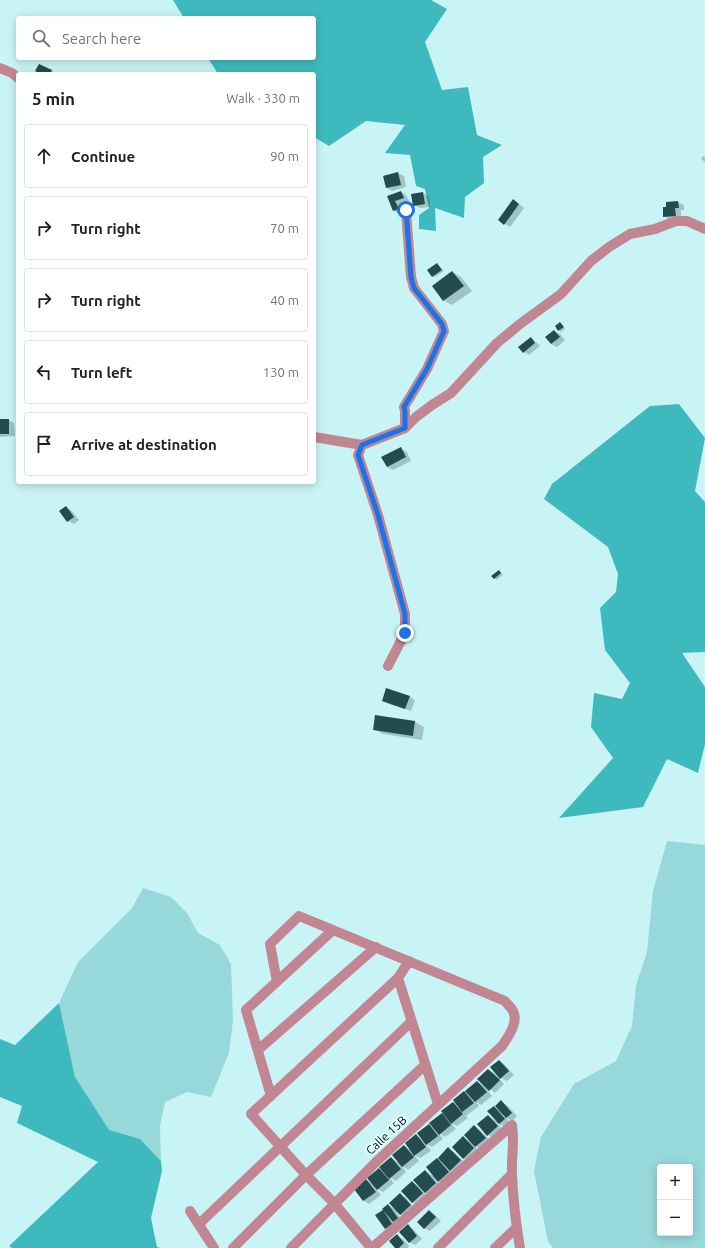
<!DOCTYPE html>
<html lang="en">
<head>
<meta charset="utf-8">
<style>
	:root { --surface:#fff; --page:#f6f6f6; --text:#202124; --muted:#757577; --line:#e0e0e0 }
	body { margin:0; font-family:Ubuntu,sans-serif; background:var(--page); color:var(--text) }
	.controls { position:absolute; right:12px; bottom:12px; display:grid; overflow:hidden; border-radius:4px; box-shadow:0 2px 10px #0003 }
	.controls button { width:36px; height:36px; display:grid; place-items:center; padding:0; border:0; border-bottom:1px solid var(--line); background:var(--surface); color:var(--text); font:20px sans-serif }
	.stop { position:absolute; width:12px; height:12px; margin:-9px; border:3px solid #1a73e8; border-radius:50%; background:#fff }
	.stop.end { background:#1a73e8; border-color:#fff; box-shadow:0 1px 4px #0008 }
	.list { margin:0; padding:0; list-style:none }
	h2 { display:flex; justify-content:space-between; align-items:center; height:52px; margin:0; padding:0 16px; font-size:17px }
	h2 small { font-size:13px; font-weight:400; color:var(--muted) }
	.list li { display:grid; grid-template-columns:26px 1fr auto; gap:12px; align-items:center; box-sizing:border-box; height:64px; margin:0 8px 8px; padding:0 8px; border:1px solid var(--line); border-radius:4px }
	.list b { display:block; font-size:15px; white-space:nowrap }
	.list em { font-size:13px; font-style:normal; color:var(--muted) }
	.icon { flex:none; width:22px; height:22px; fill:none; stroke:currentColor; stroke-width:2; stroke-linecap:round; stroke-linejoin:round }
	.map { position:relative; flex:none; width:705px; height:1248px; overflow:hidden }
	.search { position:absolute; background:var(--surface); box-shadow:0 2px 10px #0003; left:16px; top:16px; width:300px; height:44px; display:flex; align-items:center; gap:10px; box-sizing:border-box; padding:0 14px; border-radius:4px; color:var(--muted); font-size:15px }
	.panel { position:absolute; background:var(--surface); box-shadow:0 2px 10px #0003; left:16px; top:72px; width:300px; height:412px; border-radius:4px }
	.map>svg:first-child { display:block }
	.green { fill:#97d8da; fill-rule:evenodd }
	.forest { fill:#3ebabe }
	.shadow { fill:#0003 }
	.building { fill:#244b4d }
	.lines { fill:none; stroke-linecap:round; stroke-linejoin:round }
	.minor { stroke:#c28692; stroke-width:10 }
	.route { stroke:#1a73e8; stroke-width:5 }
	.labels { text-anchor:middle; dominant-baseline:central; stroke-width:4; stroke-linejoin:round; paint-order:stroke }
	.street-label { font-size:12px; fill:#031111; stroke:#e4fefe }
</style>
</head>
<body>
<div class="map">
<svg width="705" height="1248" viewBox="0 0 705 1248">
	<rect width="100%" height="100%" fill="#c9f4f5"/>
	<!-- green -->
	<path class="green" d="M667,841L705,845V1248H553L548,1242L534,1171L541,1137L574,1084L616,1061L632,1026L636,985L647,952L653,891ZM660,1167H690V1233H660Z
		M143,888L171,897L187,913L198,933L220,945L231,964L233,1020L229,1053L211,1097L187,1092L165,1102L160,1126L161,1161L140,1139L109,1131L75,1077L59,1003L78,962L132,908Z"/>
	<!-- forest -->
	<path class="forest" d="M173,0H431L447,9L425,42L442,90L468,87L477,135L502,145L483,157L484,183L465,197L464,218L435,208L436,231L419,229V215L429,208L425,189L416,186L410,155L385,153L405,125L366,121L329,146L314,137V74H218L208,58H314V18H184Z
		M679,404L705,438L695,491L705,502V652L682,653L705,687V744L698,773L667,759L643,807L559,818L613,758L591,727L594,693L622,699L630,683L605,650L600,608L616,592L618,574L608,547L544,499L552,484L650,406Z
		M59,1003L75,1077L109,1130L140,1139L161,1161L162,1171L151,1218L157,1247L160,1248H12L9,1246L98,1162L17,1123L22,1106L0,1097V1039L15,1045Z"/>
	<!-- shadow -->
	<path class="shadow" d="M40,65L52,71L57,74H42Z
		M703,156L705,157V162L701,159Z
		M398,173L404,176L406,187L392,191L387,188L384,176Z
		M401,192L406,195L409,201L401,204L404,212L399,214L393,210L388,197Z
		M423,193L429,197L430,207L420,208L414,205Z
		M678,202L684,205V210H681V219L670,220L664,216L667,208V203Z
		M519,204L524,208L510,227L499,220Z
		M437,264L444,271L435,277L433,276Z
		M452,272L461,277L472,291L452,305L443,300Z
		M560,323L565,329L561,332L559,330Z
		M554,331L560,334L565,340L557,347L551,344Z
		M531,338L536,342L540,346L529,355L524,352Z
		M0,420H9L14,423L15,436L0,437Z
		M401,449L407,452L411,461L393,470L387,467Z
		M66,507L72,511L79,520L74,524L68,521Z
		M499,571L503,574L497,580L494,578Z
		M409,696L415,700L411,711L389,704L383,701Z
		M376,716L415,722L424,727L422,740L383,734L374,729Z
		M499,1061L504,1064L514,1075L507,1081L501,1078Z
		M488,1070L494,1073L504,1084L495,1093L486,1086L485,1087L492,1096L481,1105L476,1102L479,1106L466,1116L468,1118L457,1126L451,1123L456,1129L445,1137L439,1133L443,1139L432,1147L426,1144L431,1151L420,1158L414,1154L419,1161L408,1170L401,1165L406,1172L396,1181L389,1177L394,1183L383,1192L375,1188L381,1195L369,1204L364,1201L355,1189L367,1180L373,1184L379,1169L385,1172L391,1158L399,1163L405,1147L412,1151L416,1135L422,1139L429,1125L435,1129L431,1123L444,1113L442,1112L455,1102L454,1100L477,1082L485,1086Z
		M501,1102L507,1105L517,1116L512,1121L506,1117L510,1123L505,1127L497,1123L503,1130L494,1139L488,1135L478,1124L488,1116L496,1121L494,1107L500,1110Z
		M474,1126L480,1130L491,1141L482,1150L474,1145L479,1152L469,1161L463,1158V1138L472,1142Z
		M449,1149L454,1152L466,1164L456,1173L449,1169L454,1175L444,1184L434,1178L441,1187L431,1196L423,1191L428,1197L418,1206L413,1203L402,1191L412,1182L420,1187L425,1171L435,1177L427,1167Z
		M400,1195L406,1198L416,1209L406,1218L396,1212L403,1221L399,1225L393,1221L397,1227L391,1231L386,1228L383,1211L388,1214V1205L396,1210Z
		M429,1211L435,1215L441,1221L430,1231L424,1228Z
		M408,1226L413,1229L422,1239L415,1245L409,1242Z
		M397,1236L403,1239L409,1246L408,1248H397Z"/>
	<!-- building -->
	<path class="building" d="M39,64L52,70L50,74H41L35,71Z
		M398,172L401,185L386,188L383,176Z
		M401,191L404,198L395,201L399,209L393,211L387,196Z
		M423,192L425,204L413,206L411,194Z
		M513,199L519,204L504,225L498,220Z
		M678,201L679,208H675L676,216L663,217V207H666V202Z
		M437,263L442,270L432,277L427,270Z
		M452,271L464,286L443,301L432,286Z
		M560,322L564,327L558,331L555,326Z
		M554,330L560,337L551,344L545,337Z
		M531,337L535,343L523,353L518,347Z
		M0,419H9V434H0Z
		M401,447L406,457L387,467L381,457Z
		M66,506L74,517L67,522L59,511Z
		M499,570L501,573L494,579L491,576Z
		M386,688L410,696L405,709L382,701Z
		M375,715L415,721L413,736L373,730Z
		M499,1060L509,1071L500,1079L490,1067Z
		M488,1069L500,1080L489,1091L477,1079Z
		M477,1081L487,1092L475,1102L465,1091Z
		M464,1091L474,1103L462,1112L453,1100Z
		M501,1100L512,1113L506,1118L495,1106Z
		M453,1102L463,1114L451,1124L441,1111Z
		M494,1106L505,1119L499,1124L487,1111Z
		M442,1113L451,1125L439,1135L429,1123Z
		M488,1115L498,1126L487,1136L477,1124Z
		M429,1124L438,1136L426,1145L417,1133Z
		M474,1125L486,1138L475,1147L464,1135Z
		M416,1134L426,1147L414,1156L405,1143Z
		M463,1136L474,1148L463,1159L452,1147Z
		M404,1145L414,1157L402,1167L392,1155Z
		M448,1147L461,1160L450,1171L438,1158Z
		M391,1157L401,1169L389,1179L379,1167Z
		M437,1158L449,1172L438,1182L426,1167Z
		M379,1168L389,1180L377,1190L367,1178Z
		M425,1170L436,1183L425,1193L413,1180Z
		M366,1179L376,1192L363,1201L354,1189Z
		M412,1181L423,1193L412,1203L401,1191Z
		M400,1193L411,1205L400,1215L389,1203Z
		M388,1204L398,1218L393,1222L382,1209Z
		M383,1210L392,1224L385,1229L375,1215Z
		M429,1210L436,1217L424,1229L417,1222Z
		M408,1224L417,1236L409,1243L399,1232Z
		M397,1234L404,1243L399,1248H395L389,1241Z"/>
	<g class="lines">
		<!-- minor -->
		<path class="minor" d="M0,68L12,73L18,78
			M405,428V411L404,407L427,369L444,331L442,324L414,288L411,277L406,211
			M314,437L362,445L405,428L416,417L432,405L451,393L497,343L520,324L561,294L591,261L609,247L630,234L655,229L676,221H687L705,229
			M362,445L358,455L378,515L405,614V633L388,666
			M398,978L438,1104
			M277,982L270,944L299,916L505,1001C507,1004 511,1007 513,1011C519,1022 508,1037 502,1046L377,1161L291,1248
			M258,1050L376,947
			M271,1096L246,1010L333,930
			M190,1211L214,1248
			M199,1224L411,1022
			M233,1248L306,1175L425,1065
			M371,1248L334,1203L306,1175L251,1114L398,978L409,961
			M372,1248L512,1125C515,1144 511,1157 512,1174C513,1199 516,1224 520,1248
			M438,1248L512,1174
			M495,1248L517,1227"/>
	</g>
	<g class="lines">
		<!-- route -->
		<path class="route" d="M405,633V614L378,515L358,455L362,445L405,428V411L404,407L427,369L444,331L442,324L414,288L411,277L406,210"/>
	</g>
	<g class="labels">
		<!-- street labels -->
		<g class="street-label">
			<text transform="translate(386 1135) rotate(-43)">Calle 15B</text>
		</g>
	</g>
</svg>
<div class="controls">
<button>+</button>
<button>−</button>
</div>
<div class="stop" style="left:406px;top:210px"></div>
<div class="stop end" style="left:405px;top:633px"></div>
<div class="search"><svg class="icon" aria-label="search" viewBox="0 0 24 24"><circle cx="10" cy="10" r="6"/><path d="M15 15l6 6"/></svg>Search here</div>
<section class="panel">
<h2>5 min<small>Walk · 330 m</small></h2>
<ul class="list">
<li><svg class="icon" aria-label="ahead" viewBox="0 0 24 24"><path d="M12 20V5M6 11l6-6 6 6"/></svg><div><b>Continue</b></div><em>90 m</em></li>
<li><svg class="icon" aria-label="right" viewBox="0 0 24 24"><path d="M7 20v-9h11M14 6l5 5-5 5"/></svg><div><b>Turn right</b></div><em>70 m</em></li>
<li><svg class="icon" aria-label="right" viewBox="0 0 24 24"><path d="M7 20v-9h11M14 6l5 5-5 5"/></svg><div><b>Turn right</b></div><em>40 m</em></li>
<li><svg class="icon" aria-label="left" viewBox="0 0 24 24"><path d="M17 20v-9H6M10 6l-5 5 5 5"/></svg><div><b>Turn left</b></div><em>130 m</em></li>
<li><svg class="icon" aria-label="arrive" viewBox="0 0 24 24"><path d="M6 21V4h12l-3 4 3 4H6"/></svg><div><b>Arrive at destination</b></div></li>
</ul>
</section>
</div>
</body>
</html>
